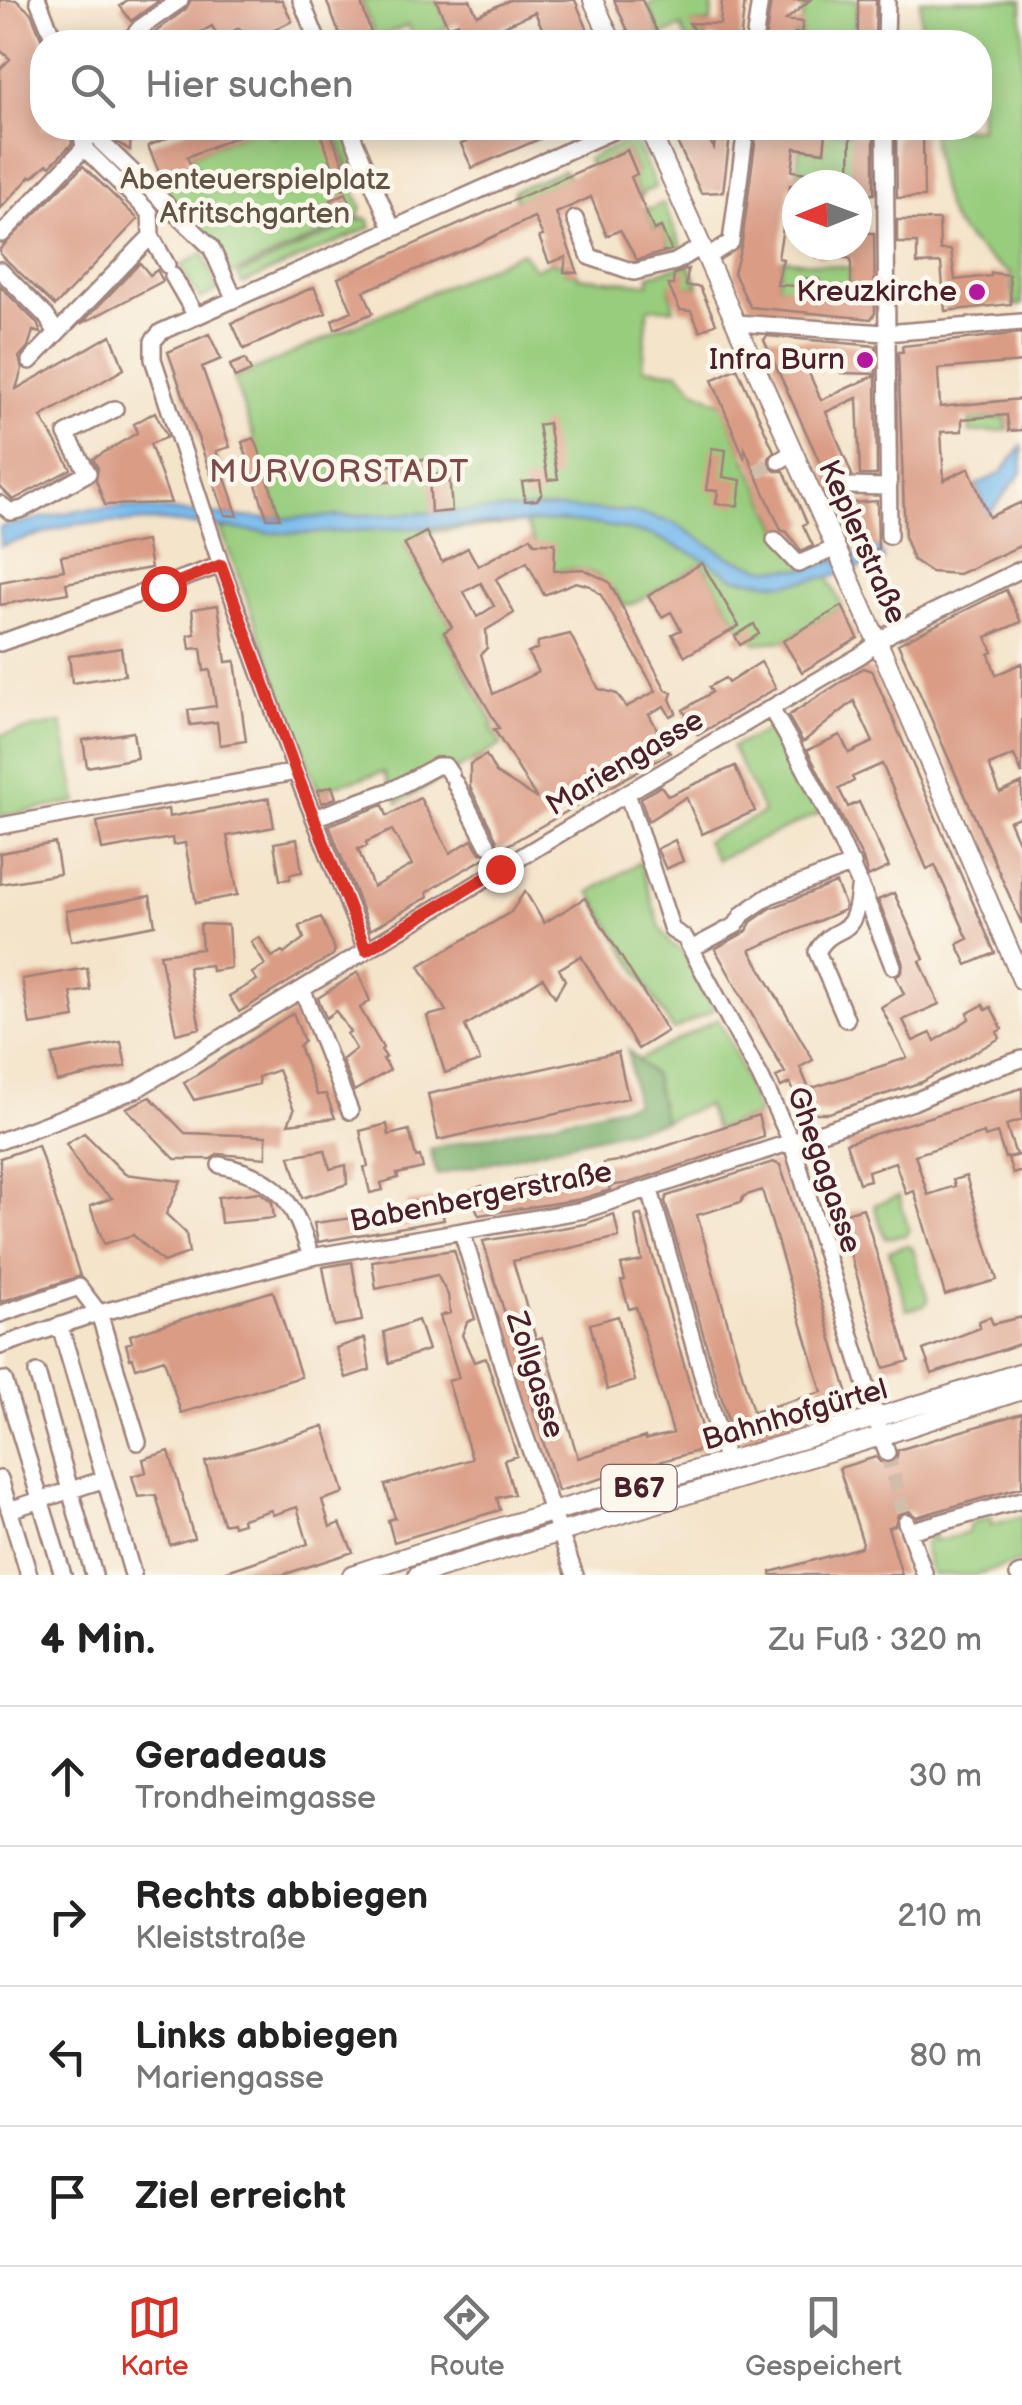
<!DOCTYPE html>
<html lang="de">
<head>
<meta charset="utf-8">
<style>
	:root { --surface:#fff; --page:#f2f2f2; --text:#222; --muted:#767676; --line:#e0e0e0; --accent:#d93025 }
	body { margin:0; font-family:"Balsamiq Sans",sans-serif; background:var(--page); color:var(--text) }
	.compass { position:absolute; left:782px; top:170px; width:90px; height:90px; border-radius:50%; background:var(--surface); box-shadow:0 5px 25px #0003; rotate:269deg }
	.stop { position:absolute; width:30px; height:30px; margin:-22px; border:8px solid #d93025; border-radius:50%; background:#fff }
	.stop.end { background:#d93025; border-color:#fff; box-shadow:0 2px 10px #0008 }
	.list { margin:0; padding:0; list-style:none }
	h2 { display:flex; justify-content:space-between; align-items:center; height:130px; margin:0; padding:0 40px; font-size:42px }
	h2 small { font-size:32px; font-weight:400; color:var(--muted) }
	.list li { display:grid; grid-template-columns:65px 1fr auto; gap:30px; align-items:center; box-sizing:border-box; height:140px; padding:0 40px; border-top:2px solid var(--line) }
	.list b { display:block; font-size:38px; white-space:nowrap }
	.list p { margin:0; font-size:32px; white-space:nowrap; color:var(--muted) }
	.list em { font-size:32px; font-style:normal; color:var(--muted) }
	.icon { flex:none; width:55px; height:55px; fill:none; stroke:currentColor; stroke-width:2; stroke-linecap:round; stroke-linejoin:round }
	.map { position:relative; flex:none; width:1022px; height:1575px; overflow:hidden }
	.search { position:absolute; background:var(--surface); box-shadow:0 5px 25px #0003; left:30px; right:30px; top:30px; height:110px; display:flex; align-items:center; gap:25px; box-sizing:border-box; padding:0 35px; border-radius:40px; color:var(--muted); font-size:38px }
	.sheet { height:690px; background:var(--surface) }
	nav { display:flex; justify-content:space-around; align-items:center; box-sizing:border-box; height:140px; border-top:2px solid var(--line); background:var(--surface); font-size:28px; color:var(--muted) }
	nav a { display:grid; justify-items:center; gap:5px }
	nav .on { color:var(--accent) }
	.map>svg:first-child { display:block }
	.green { fill:#99cd7e; stroke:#727654; stroke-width:2.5 }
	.forest { fill:#7ab06d; stroke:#62684c; stroke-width:2.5 }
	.water { fill:#78bbee; stroke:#616d8c; stroke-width:2.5 }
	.building { fill:#da9c85; fill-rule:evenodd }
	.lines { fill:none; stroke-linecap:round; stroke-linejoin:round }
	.minor-tunnel { stroke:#d2bdaa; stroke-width:15; stroke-dasharray:15 8; stroke-linecap:butt }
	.minor-casing { stroke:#9f827a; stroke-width:20 }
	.major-casing { stroke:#9f827a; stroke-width:22 }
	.minor { stroke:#fff; stroke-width:15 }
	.major { stroke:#fff; stroke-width:18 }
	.route { stroke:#d93025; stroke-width:12 }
	.poi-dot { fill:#b5179e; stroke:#fbf7ec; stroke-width:4 }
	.labels { text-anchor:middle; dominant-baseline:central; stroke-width:9; stroke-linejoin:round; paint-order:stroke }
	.shield { fill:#fbf7ec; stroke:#7f6065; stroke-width:2.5 }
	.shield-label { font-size:28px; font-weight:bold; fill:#4a1f2b }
	.park-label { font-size:30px; fill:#625344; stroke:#fbf7ec }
	.poi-label { font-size:30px; fill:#4a1f2b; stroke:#fbf7ec; text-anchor:end }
	.street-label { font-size:30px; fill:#4a1f2b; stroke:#fbf7ec }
	.neighbourhood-label { font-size:32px; letter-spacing:2.5px; fill:#7c4b4a; stroke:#fbf7ec }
</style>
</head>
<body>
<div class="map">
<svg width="1022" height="1575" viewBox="0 0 1022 1575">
	<rect width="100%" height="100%" fill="#fbf7ec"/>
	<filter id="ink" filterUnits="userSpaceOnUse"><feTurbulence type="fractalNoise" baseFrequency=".01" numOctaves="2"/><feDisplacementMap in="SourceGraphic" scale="20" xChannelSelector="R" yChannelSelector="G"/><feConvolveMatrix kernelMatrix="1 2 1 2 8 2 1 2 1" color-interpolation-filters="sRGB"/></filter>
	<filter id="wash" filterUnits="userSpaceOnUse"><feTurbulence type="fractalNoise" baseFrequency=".0048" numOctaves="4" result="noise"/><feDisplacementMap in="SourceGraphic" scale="40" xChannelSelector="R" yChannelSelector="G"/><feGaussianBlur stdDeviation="2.25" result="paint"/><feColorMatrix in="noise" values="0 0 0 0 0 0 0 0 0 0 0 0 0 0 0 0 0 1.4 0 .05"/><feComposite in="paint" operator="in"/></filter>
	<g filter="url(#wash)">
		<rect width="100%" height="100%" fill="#f4e4ca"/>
		<!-- green -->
		<path class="green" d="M361,0H436L448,27L416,42L408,25L376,38Z
			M656,0H713L711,22L691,24L697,36L707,37V42H687L681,27L661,36L648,5Z
			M808,0H858L852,42H794L795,33L801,34L803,6Z
			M920,0H1022V305L1014,306L1011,273C994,265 962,237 952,220C940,200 933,151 931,128H980V42H895V36H921Z
			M258,128H266L272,137L299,128H330L362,209L357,218L229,276L158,193L197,170L191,155Z
			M345,128L364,181L355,184L336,132Z
			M813,128H832V132L853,133V166L847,179L797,172L799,148L823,152Z
			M634,138L656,187L644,192L641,198L631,177L637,173L627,151L591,167L587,159Z
			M564,170L569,177L516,200L513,191Z
			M663,203L684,252L674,256L661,227L654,229L645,208L651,209Z
			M363,218L368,219L371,227L242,284L238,275Z
			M522,252L535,269L549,263H565V272L578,273V277L649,284V275L689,264L699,287L669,285L674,309L648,308L643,368L679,372L694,389L723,404L740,447L782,534L787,532L798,556L814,549L842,606L783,641L755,643L739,625L702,563L635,603L624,606C609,576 584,561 550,573L525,523L426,532L404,545L452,627L444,632L494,725L491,727L501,745L398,803L384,772L318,790L221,530L280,517L234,379Z
			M203,253L218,290L200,299L180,266Z
			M783,259L851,268V293L819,291L818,279L802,278L800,289L777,285Z
			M1005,417L1007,430L970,433L969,421Z
			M62,723L77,802L0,816V735Z
			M778,725L820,813L716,860L706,841L764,813L732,747Z
			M640,862L660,927L671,944L682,951L714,1010L673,1030L590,892Z
			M718,1019L733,1048L758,1115L715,1129L706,1105L664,1121L635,1062Z
			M899,1196L909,1230L906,1235L885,1238L874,1205Z
			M908,1245L913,1249L928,1301L924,1306L907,1310L889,1251Z
			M1022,1516V1561L975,1575H932L924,1547L930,1534H935L933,1542L968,1533L970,1523L992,1517L991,1525Z"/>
		<!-- forest -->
		<path class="forest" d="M628,1050L654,1076L664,1121L437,1175L430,1149L635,1103Z"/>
		<!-- water -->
		<path class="water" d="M1022,446V472L985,519V505L976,485L1001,473Z
			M123,507L269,519L553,508L633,512L674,523L729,557L765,569H804L879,547L884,560L828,577L785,584L734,578L706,560L652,535L601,525L558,521L308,533H271L160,521L75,524L0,546V527L79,510Z"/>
		<g id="blocks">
			<!-- building -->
			<path class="building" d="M0,0H16L31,13L43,42L42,128H70L72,144L50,166L47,164L33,177L31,176L0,209V69L10,59L0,50Z
				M127,0H160L131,21L120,6Z
				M191,0H282L292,21L250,42L239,28L219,38L212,26L184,42H142L186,9Z
				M326,0H360L374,42H343Z
				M436,0H470L477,15L510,0H575L593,42H548L535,12L495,30L501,42H466L458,23L448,27Z
				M614,0H642L662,42H633Z
				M722,0H745L740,42H718V38L697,36L689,23L720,24Z
				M771,0H810L786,20L803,22L801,34L795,33L794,42H765Z
				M858,0H876L875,42H858Z
				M118,128H131L130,150L117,142Z
				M190,128H257L187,157L193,171L164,184L148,146Z
				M318,128H329L352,185L342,189Z
				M491,128H565L472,168L461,144L467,141L464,136Z
				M716,128H731L723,192L701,193L677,142L703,130L714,148Z
				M757,128H798L826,132L824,152L795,148L792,171L847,178V170H850L851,133L874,134V194L857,195V185H790L778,258L783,259L777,285L801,286L802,278L819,279V291L851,293V259L833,255L817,257V252L810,250V245H857V233H874L875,313L871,319L750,307L734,273L742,243Z
				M923,133L924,197L897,198L896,134Z
				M627,150L637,174L631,177L642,203L654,230L661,227L671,250L637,260L620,230L607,236L591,197L556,213L578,273L564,272L566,257L549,263L539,237L543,236L534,217L478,244L364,291L373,313L335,329L332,320L352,311L338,278Z
				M83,166L138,219L55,306L0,254V249Z
				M346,193L355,214L341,221L331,200Z
				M897,220H939L940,250H951L955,280L991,276V273L1009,275L1011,304L945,311L941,263L917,264V243H897Z
				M140,263L150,275L157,270L163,281L81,324Z
				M688,269L686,286L700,287L716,323L700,331L691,311L680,310L668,285H673L674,274Z
				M0,286L37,323L41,333L33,331L28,347L19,357L22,369L16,389L111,335L124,369L41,417L71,469L13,500L0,487Z
				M314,287L326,313L244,349L232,323Z
				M1022,333V362L938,369L940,407L1022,399V430L1009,431L1007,415L962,419V431L941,432L944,480L969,468L989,517L1022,502V545L959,574L931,572L913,560L905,539L898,352H903L902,346Z
				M209,334L221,359L202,367L230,447L216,451L238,516L225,515L168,352Z
				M767,336L876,346V374L841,373V365L804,362L821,400L876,375L877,475H860L857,398L826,412L852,475L839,479L838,490L852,503L877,501L878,548L861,553L764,340Z
				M245,359L251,371L235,378L230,365Z
				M737,368L774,451L769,457V466L775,471H784L807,523L803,525L813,546L801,551L787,532L781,530L745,449L744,457L712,380Z
				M155,412L167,437L150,444L171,503L105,505L96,480L98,468L93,459L137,433L134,424Z
				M548,423L558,479L548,480L538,425Z
				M254,438L258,447L280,518H267L242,442Z
				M712,448L726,450L723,477L741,480L738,506L716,504L718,491L706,490Z
				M408,459L430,460L429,475L407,474Z
				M375,465H397V481H375Z
				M449,474L452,511L431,513L429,475Z
				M540,480L542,493L537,500L525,501L522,482Z
				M426,532L442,562L468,548L478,566L531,537L534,543H555L554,571L583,569L609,582L666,690L672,693L670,699L676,713L670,716L664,706L649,714L670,753L446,880L427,892L428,897L370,930L329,825L383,805L387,816L420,798L450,853L472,840L480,853L491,854L497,849V840L470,787V764L486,755L496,773L537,799L494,729L499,728L444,632L452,627L404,544ZM527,562L544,595L576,582L590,586L601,595L656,691L626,707L617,694L599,689L570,634L538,642L537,649L528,653L538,672L493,694L481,654L487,648L486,630L514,613L496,579ZM481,583L494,606L477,617L464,592ZM392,830L412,865L373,887L358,849L367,846L366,842Z
				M146,541L151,568L66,583L68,593L0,605V582L64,570L61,556Z
				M702,563L739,626L685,656L672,634L681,630L671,612L662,617L648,596Z
				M1006,590L1021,622L986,637L993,652L989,654L996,675L1022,663V774L1014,755L989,765L1000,793L1022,783V816L1009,821L1022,851V924L898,644Z
				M218,605L226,662L235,661L246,741L220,745L217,722L190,725L188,710L216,706L210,670L204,671L201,648L190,649L188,635L195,634L192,609Z
				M842,606L858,638L802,672L783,641Z
				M754,624L759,634L740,645L735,636Z
				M121,648L125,675L72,683L69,656Z
				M761,662L776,688L698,735L683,710L712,692L709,687L725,678L728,683Z
				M863,668L872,671L995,953L967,965L957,944L968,939L935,865L927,869L882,764L852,777L854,781L839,789L848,807L859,802L889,867L868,877L863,859L807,750L840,735L849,753L873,742L854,701L803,742L788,716Z
				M133,732L137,758L87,767L83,740Z
				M735,766L755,811L702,834L686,797L648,821L641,798L661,786L668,796Z
				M332,786L336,798L322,803L318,790Z
				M269,798L274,827L227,836L238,895L196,903L185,843L173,845L172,838L102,850L97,822L168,809L169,817Z
				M297,839L302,872L290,874V879L280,880L274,843Z
				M675,840L683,861L666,869L657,849Z
				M55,843L60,874L0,884V853Z
				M836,883L845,905L844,910L750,950L813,1060L800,1067L809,1089L907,1058L881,1007L904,994L896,977L902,972L903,962L878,900L894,893L924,959L920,961L939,1004L903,1020L913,1041L931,1033L935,1041L969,1019L968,1013L983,1005L986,1010L991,1007L1002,1029L997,1032L1000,1038L922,1082L829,1113H803L790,1083L781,1087L776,1077L785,1073L715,949L747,931L751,922L771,908Z
				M525,891L544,923L585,898L667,1031L638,1049L581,956L559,969L565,980L555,997L543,978L465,1026L480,1061L445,1073L427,1016L446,1011L419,966L511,912Z
				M150,896L155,925L71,941L66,911Z
				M321,917L335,950L333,955L239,1012L229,996L257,980L252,973L265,965L251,942L259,937L272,957L282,951L284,954L304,938L299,926Z
				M200,924L228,925L231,968L212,971L211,965L188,967L200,1028L176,1034L160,954L202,949Z
				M87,968L90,990L71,993L75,1018L30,1025L22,979Z
				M358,972L370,1001L360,1008L383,1048L381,1050L386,1057L383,1059L390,1070L354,1091L342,1060L356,1049L347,1034L350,1032L336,1011L326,1018L318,998Z
				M293,1013L304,1041L299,1046L317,1095L326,1094L335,1118L288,1124L294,1110L278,1070L258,1077L259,1084L194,1100L184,1083Z
				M121,1042L126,1066L57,1082L52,1055Z
				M618,1052L628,1098L438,1140L428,1094Z
				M1022,1088V1120L1006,1125L1016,1155L1005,1158L997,1133L985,1137L984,1133L915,1155L928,1195L955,1186L953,1180L966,1176L997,1280L945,1295L914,1191L906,1194L895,1162L868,1171L870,1180L859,1183L846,1143Z
				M150,1097L185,1133L266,1136V1158L218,1154L211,1159H175L126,1108Z
				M758,1115L764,1137L629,1183L609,1186L610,1190L581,1199L479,1215L468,1191L482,1186L483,1190L516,1185L515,1180L572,1170L575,1176L603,1166V1163L625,1160Z
				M387,1124L389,1135L409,1130L416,1157L420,1156L423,1168L397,1174L398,1178L381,1183L383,1190L370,1193L364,1167L368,1166L360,1131Z
				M84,1133L125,1174L181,1181L166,1214L186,1233L189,1253L163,1262L133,1235L104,1244L90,1206L112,1198L86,1176L66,1144Z
				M38,1145L80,1276L0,1302V1158Z
				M325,1150L330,1169L346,1165L347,1184L302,1198L290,1156Z
				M1022,1154V1171L1013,1174L1008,1158Z
				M773,1162L780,1165L790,1195L852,1408L734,1441L665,1201L667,1196ZM762,1190L822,1392L753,1412L697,1215L741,1202L744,1196Z
				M260,1192L272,1202L274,1218L221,1223L218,1197Z
				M439,1198L444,1220L318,1242L314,1223L408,1211L407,1203Z
				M863,1208L909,1361L884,1368L839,1215Z
				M614,1214L619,1237L513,1261L536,1339L542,1337L578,1458L645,1437V1440L673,1433L636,1307L629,1309L621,1281L625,1280L621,1265L642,1261L635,1216L641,1215L708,1448L558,1491L483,1241L585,1224Z
				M454,1250L475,1319L467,1322L462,1335L474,1362L486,1358L517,1456L504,1460L514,1494L497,1498L500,1510L394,1542L388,1520L395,1518L385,1485L472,1459L448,1381L459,1378L440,1316L450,1313L448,1295L437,1275L376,1289L372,1261Z
				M352,1262L362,1321L334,1326L323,1267Z
				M273,1291L301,1377L181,1413L164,1359L136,1368L133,1358L130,1359L126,1344L132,1342L130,1335Z
				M618,1316L635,1381L607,1390L590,1324Z
				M990,1317L993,1324L1022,1317V1343L932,1374L923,1350L980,1328L979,1321Z
				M418,1320L428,1350L389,1363L384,1332Z
				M365,1338L370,1370L346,1378L336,1348Z
				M1022,1413V1487L916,1517L909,1511L898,1514L895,1525L888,1527L902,1575H771V1572L861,1547L862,1540L839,1468L876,1457L880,1462L889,1464L896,1460L898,1450Z
				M324,1426L344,1493L322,1500L330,1527L340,1523L353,1552L282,1575H215L308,1544L297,1507L273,1515L271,1510L242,1519L243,1523L233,1526L232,1522L223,1524L205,1462Z
				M169,1451L194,1538L170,1545L156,1495L138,1497L132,1476L146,1472L143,1459Z"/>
		</g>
	</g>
	<g filter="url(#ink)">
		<use href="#blocks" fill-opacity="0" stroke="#9f827a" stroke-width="2.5"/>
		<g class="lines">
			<!-- minor-tunnel -->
			<path class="minor-tunnel" d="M756,472L779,461
				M887,1453L906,1522"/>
			<!-- minor casing -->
			<g class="minor-casing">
				<path id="minor" d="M38,0L55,42
					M301,0L318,42
					M128,42L140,28L180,0
					M754,42L760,0
					M886,42L887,0
					M81,128L84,148L150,213L151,236L167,265
					M98,128L101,142L211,247L234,298
					M349,128L392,228
					M885,128L889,536
					M575,219L590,257L634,272L675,262L701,247
					M2,234L84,148L87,139
					M706,258L731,242L746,128
					M0,270L46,316L57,333L151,236
					M173,276L196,316
					M736,323L885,333L1022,322
					M30,361L57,333
					M779,461L792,453
					M848,486L887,487
					M0,504L11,512L23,509L88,473L66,434L115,409
					M775,540L798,564L836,548
					M0,643L221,565
					M771,709C821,791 858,877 893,966
					M455,783L487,844
					M627,793L672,930L685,938L760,1076L791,1141L887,1453
					M314,818L392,790L437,766H445L451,775
					M0,826L296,772
					M366,949L296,772L221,565L153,359V341L161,332L619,128
					M691,949L736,925L743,914L769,896L853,864
					M303,991L350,1111
					M846,1019L817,952C836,918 854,946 859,889
					M0,1141L135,1090L627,793L861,655L891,633L1022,569
					M220,1165C280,1178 294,1202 311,1257
					M650,1190L727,1463
					M462,1232L516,1410L575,1575
					M0,1314L79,1287L99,1313L138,1442
					M60,1326L133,1575
					M0,1346L88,1316L311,1257L584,1210L913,1102L974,1075L1022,1059
					M37,1373L94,1575
					M4,1380L63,1575
					M0,1479L29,1575
					M9,1510L105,1479
					M906,1522L925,1575
					M909,1531L1022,1500
					M1018,1575L1022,1574"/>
			</g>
			<!-- major casing -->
			<g class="major-casing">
				<path id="major" d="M593,0L612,42
					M649,128L887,663L1022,980
					M352,1575C573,1500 800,1445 1022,1372
					M418,1575L881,1436L1022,1390"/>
			</g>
			<!-- minor -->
			<use href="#minor" class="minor"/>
			<!-- major -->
			<use href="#major" class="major"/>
		</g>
	</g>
	<g class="lines" filter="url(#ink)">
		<!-- route -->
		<path class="route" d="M163,588L221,565L296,772L366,950L500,869"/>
	</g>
	<!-- markers -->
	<g class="poi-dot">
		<circle cx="977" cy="292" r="10"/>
		<circle cx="865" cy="360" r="10"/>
	</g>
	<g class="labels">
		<!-- shield labels -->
		<rect class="shield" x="601.5" y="1465" width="75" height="46" rx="8"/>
		<g class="shield-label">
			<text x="639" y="1488">B67</text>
		</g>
		<!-- park labels -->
		<g class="park-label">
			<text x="255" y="180">Abenteuerspielplatz<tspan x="255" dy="34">Afritschgarten</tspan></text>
		</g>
		<!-- poi labels -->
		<g class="poi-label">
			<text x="957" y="292">Kreuzkirche</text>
			<text x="845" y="360">Infra Burn</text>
		</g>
		<!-- street labels -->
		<g class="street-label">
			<text transform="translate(862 542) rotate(66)">Keplerstraße</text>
			<text transform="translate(625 763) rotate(-31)">Mariengasse</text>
			<text transform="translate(824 1170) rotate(71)">Ghegagasse</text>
			<text transform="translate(481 1197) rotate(-11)">Babenbergerstraße</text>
			<text transform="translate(535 1375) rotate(72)">Zollgasse</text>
			<text transform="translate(795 1415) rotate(-16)">Bahnhofgürtel</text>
		</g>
		<!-- neighbourhood labels -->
		<g class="neighbourhood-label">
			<text x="340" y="472">MURVORSTADT</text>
		</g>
	</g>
</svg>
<svg class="compass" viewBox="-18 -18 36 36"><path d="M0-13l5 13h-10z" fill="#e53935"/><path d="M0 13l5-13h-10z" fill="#767676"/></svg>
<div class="stop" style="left:163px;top:588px"></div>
<div class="stop end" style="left:500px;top:869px"></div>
<div class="search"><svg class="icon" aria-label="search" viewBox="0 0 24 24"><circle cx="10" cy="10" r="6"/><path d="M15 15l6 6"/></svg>Hier suchen</div>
</div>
<section class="sheet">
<h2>4 Min.<small>Zu Fuß · 320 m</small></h2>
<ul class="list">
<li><svg class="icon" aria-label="ahead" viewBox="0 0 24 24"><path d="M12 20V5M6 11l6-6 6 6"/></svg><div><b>Geradeaus</b><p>Trondheimgasse</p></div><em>30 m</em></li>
<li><svg class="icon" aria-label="right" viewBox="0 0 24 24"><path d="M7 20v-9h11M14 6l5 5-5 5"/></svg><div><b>Rechts abbiegen</b><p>Kleiststraße</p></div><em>210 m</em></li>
<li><svg class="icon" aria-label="left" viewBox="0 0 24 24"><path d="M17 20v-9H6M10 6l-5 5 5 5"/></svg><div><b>Links abbiegen</b><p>Mariengasse</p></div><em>80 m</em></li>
<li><svg class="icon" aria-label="arrive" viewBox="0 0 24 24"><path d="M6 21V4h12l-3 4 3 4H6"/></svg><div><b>Ziel erreicht</b></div></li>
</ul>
</section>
<nav>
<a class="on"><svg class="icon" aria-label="map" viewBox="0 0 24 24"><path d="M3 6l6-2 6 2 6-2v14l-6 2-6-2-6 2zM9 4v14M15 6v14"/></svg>Karte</a>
<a><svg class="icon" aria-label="directions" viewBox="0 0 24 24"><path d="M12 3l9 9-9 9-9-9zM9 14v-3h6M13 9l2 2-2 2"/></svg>Route</a>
<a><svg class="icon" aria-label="saved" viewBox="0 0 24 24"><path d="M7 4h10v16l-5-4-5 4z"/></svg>Gespeichert</a>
</nav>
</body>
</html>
